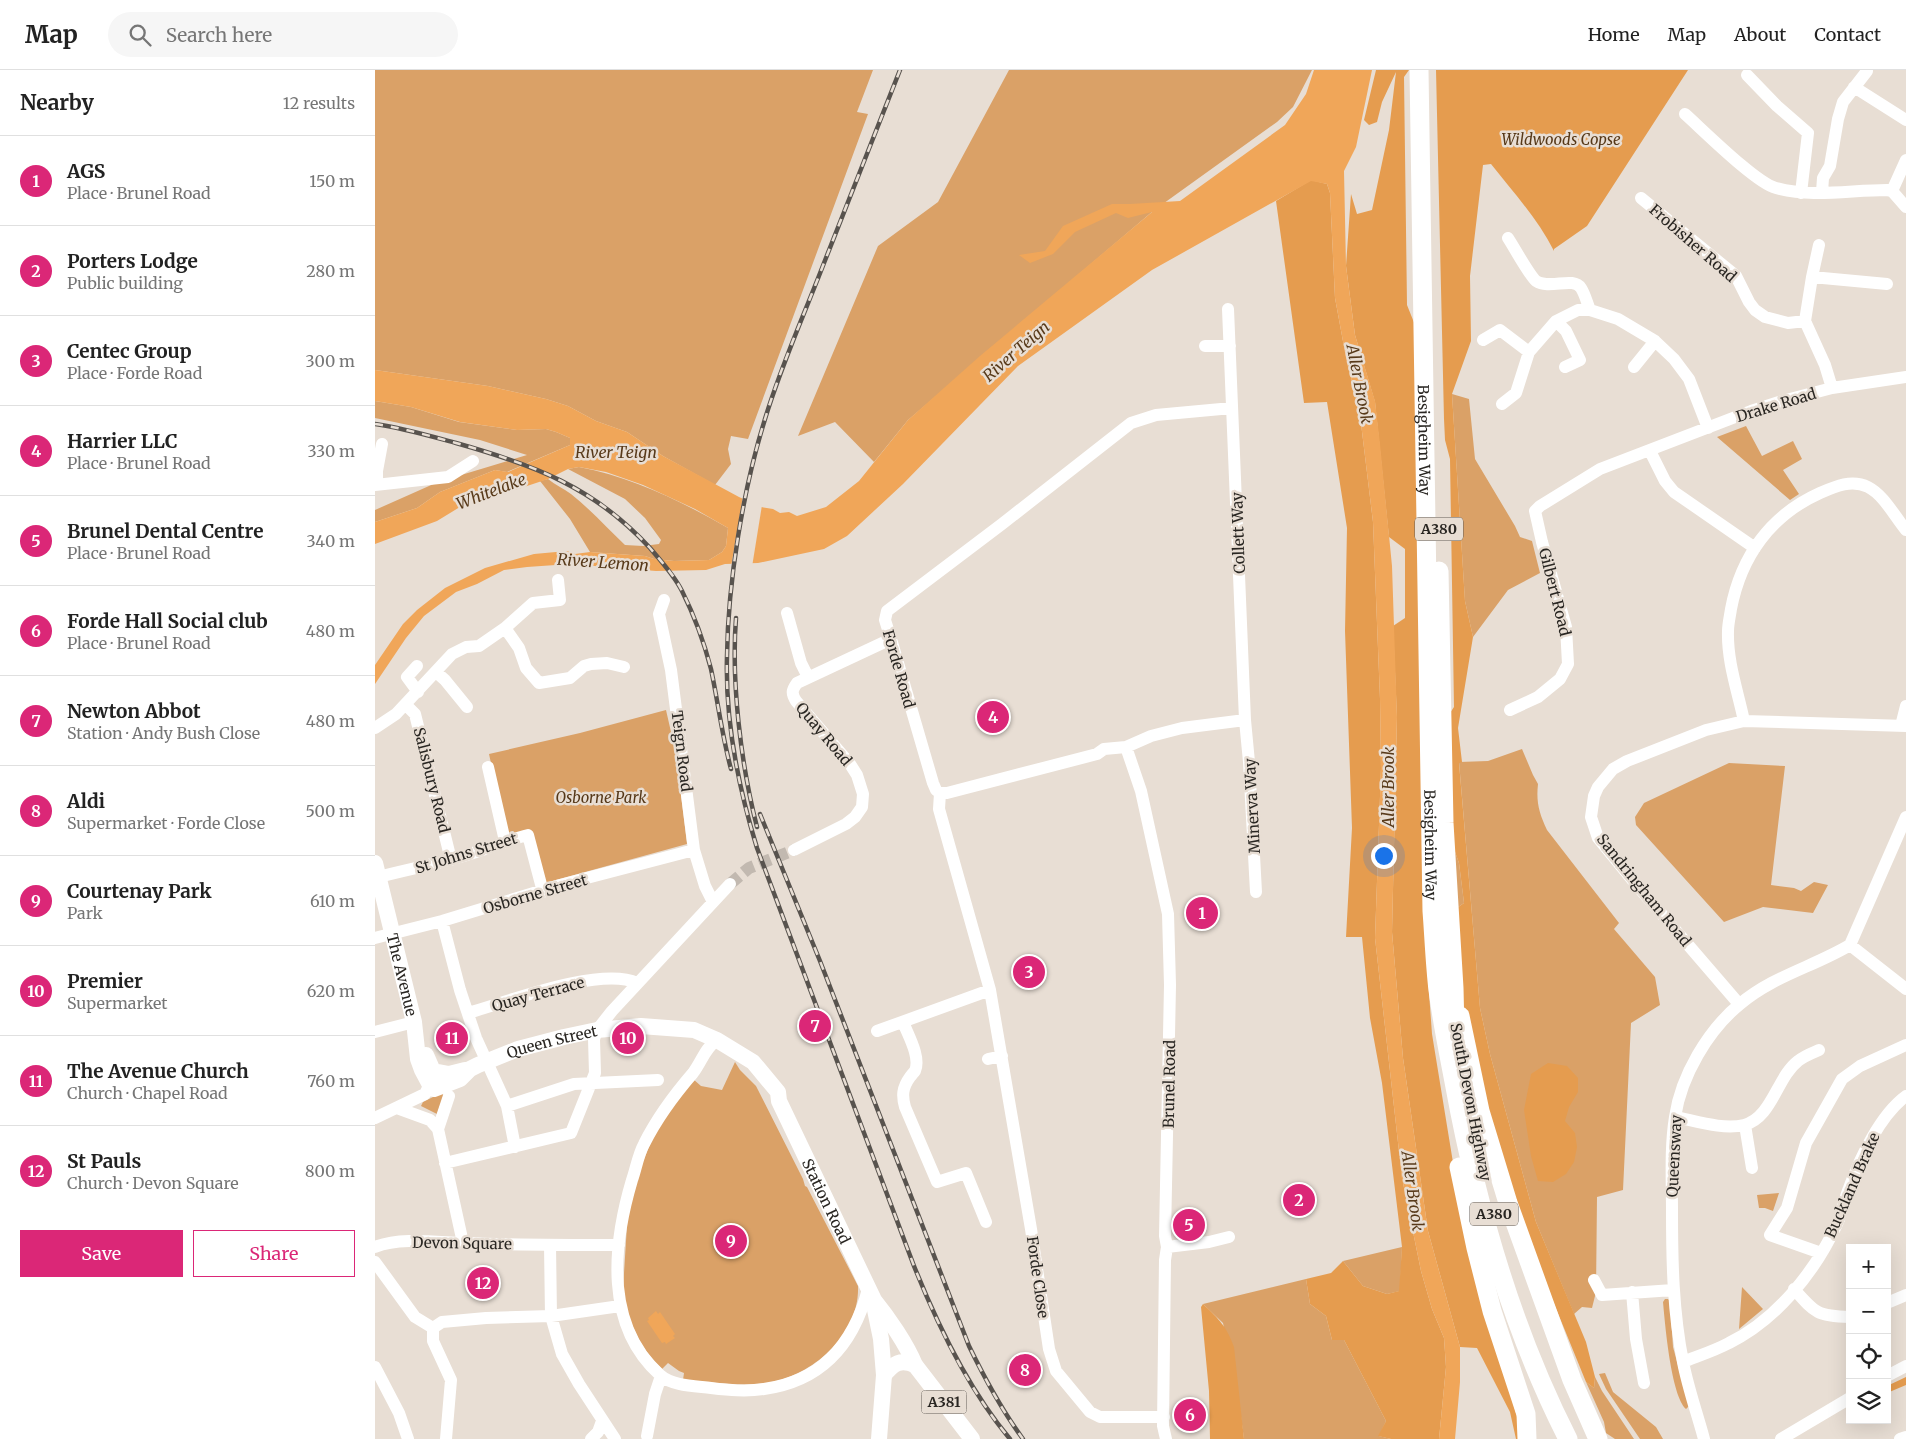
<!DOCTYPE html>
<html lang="en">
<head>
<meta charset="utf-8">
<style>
	:root { --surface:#fff; --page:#f6f6f6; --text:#222; --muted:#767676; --line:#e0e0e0; --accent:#db2777 }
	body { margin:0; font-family:Merriweather,serif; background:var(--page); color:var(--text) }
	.controls { position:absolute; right:15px; bottom:15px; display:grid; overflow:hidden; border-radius:0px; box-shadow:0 5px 20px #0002 }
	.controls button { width:45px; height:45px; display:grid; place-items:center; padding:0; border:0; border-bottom:1px solid var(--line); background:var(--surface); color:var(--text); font:25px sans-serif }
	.you { position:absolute; left:1008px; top:785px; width:18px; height:18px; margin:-12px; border:4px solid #fff; border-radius:50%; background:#1a73e8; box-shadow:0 0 0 8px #1a73e833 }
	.badge { display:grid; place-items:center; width:32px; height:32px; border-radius:50%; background:var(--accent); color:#fff; font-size:16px; font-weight:700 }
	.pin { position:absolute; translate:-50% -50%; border:2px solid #fff; box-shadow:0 1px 5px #0006 }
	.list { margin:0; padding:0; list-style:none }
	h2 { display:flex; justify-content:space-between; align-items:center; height:65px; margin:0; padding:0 20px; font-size:21px }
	h2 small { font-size:16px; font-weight:400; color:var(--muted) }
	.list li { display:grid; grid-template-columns:32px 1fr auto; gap:15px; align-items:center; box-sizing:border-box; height:90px; padding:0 20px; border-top:1px solid var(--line) }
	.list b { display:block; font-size:19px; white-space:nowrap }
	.list p { margin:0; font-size:16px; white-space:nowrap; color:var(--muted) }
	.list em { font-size:16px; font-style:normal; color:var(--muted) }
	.actions { display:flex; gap:10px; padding:15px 20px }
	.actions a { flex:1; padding:11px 0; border:1px solid var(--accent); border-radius:0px; text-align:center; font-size:18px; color:var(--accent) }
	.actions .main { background:var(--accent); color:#fff }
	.icon { flex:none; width:28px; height:28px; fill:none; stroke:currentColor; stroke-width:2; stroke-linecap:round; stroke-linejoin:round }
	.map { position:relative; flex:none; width:1531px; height:1369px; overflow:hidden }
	header { display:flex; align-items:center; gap:30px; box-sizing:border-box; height:70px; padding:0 25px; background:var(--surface); border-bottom:1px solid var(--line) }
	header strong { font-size:24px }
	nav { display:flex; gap:28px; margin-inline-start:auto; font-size:18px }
	.search { width:350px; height:45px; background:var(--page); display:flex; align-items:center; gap:12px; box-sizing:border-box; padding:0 18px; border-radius:28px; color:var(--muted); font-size:19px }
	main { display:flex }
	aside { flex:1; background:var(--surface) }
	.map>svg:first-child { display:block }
	.green { fill:#daa167 }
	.forest { fill:#e59c4f }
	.water { fill:#f0a659 }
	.pier { fill:#e8ded4 }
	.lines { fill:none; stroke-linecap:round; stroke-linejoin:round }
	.minor-tunnel { stroke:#c2b9b0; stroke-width:12; stroke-dasharray:12 6; stroke-linecap:butt }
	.minor { stroke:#fff; stroke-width:12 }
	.major { stroke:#fff; stroke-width:16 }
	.highway { stroke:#fff; stroke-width:19 }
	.rail-casing { stroke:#58534e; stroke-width:4.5 }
	.rail { stroke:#e8ded4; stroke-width:2.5; stroke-dasharray:8; stroke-linecap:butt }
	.labels { text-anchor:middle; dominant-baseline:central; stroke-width:5; stroke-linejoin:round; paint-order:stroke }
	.shield { fill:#e8ded4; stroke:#625d57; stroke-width:1 }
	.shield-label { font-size:14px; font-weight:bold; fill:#292622 }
	.park-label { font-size:15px; font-style:italic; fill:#563818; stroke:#e8ded4 }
	.street-label { font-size:15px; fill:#292622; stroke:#e8ded4 }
	.water-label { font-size:16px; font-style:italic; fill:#583a1a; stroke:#e8ded4 }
</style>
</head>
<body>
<header>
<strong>Map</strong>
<div class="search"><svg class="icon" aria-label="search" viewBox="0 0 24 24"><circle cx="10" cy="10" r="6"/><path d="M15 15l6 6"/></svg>Search here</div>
<nav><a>Home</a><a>Map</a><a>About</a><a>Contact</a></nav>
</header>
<main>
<aside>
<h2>Nearby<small>12 results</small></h2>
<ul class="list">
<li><span class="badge">1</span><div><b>AGS</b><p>Place · Brunel Road</p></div><em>150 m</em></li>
<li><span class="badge">2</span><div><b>Porters Lodge</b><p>Public building</p></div><em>280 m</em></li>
<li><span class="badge">3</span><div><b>Centec Group</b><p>Place · Forde Road</p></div><em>300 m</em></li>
<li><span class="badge">4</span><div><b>Harrier LLC</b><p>Place · Brunel Road</p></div><em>330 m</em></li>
<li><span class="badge">5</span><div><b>Brunel Dental Centre</b><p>Place · Brunel Road</p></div><em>340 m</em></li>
<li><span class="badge">6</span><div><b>Forde Hall Social club</b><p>Place · Brunel Road</p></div><em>480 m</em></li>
<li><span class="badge">7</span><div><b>Newton Abbot</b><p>Station · Andy Bush Close</p></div><em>480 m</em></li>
<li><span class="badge">8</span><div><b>Aldi</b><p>Supermarket · Forde Close</p></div><em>500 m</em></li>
<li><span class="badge">9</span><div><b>Courtenay Park</b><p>Park</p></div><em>610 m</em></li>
<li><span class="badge">10</span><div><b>Premier</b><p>Supermarket</p></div><em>620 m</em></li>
<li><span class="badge">11</span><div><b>The Avenue Church</b><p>Church · Chapel Road</p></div><em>760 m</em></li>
<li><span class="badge">12</span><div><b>St Pauls</b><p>Church · Devon Square</p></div><em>800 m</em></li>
</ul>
<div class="actions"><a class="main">Save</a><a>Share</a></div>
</aside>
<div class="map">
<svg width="1531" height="1369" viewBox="0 0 1531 1369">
	<rect width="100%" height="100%" fill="#e8ded4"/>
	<!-- green -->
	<path class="green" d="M0,0H498L482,42L493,44L373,369L356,366L353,379L356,394L340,415L288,386L252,362L221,351L193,336L171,329L113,316L0,300Z
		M634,0H937L918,37L902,52L778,141L533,350L499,392L460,352L423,366L503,176L563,132Z
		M1077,324L1094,329L1100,389L1140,456L1145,467L1157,471L1165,503L1133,520L1098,567L1090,531Z
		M0,331L36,337L84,352L142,360L171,359L181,362L195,368V375L132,402L120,400L65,422L42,438L0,452V440L63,412L152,385L105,370L0,348Z
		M1371,356L1387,386L1418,371L1427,389L1408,400L1424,424L1415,430L1342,367Z
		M204,397C257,407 306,431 353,458L351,476L347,482L334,490L299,491L279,489L270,486L215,482L195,449L165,411L173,409C180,415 188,418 196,424C215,439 232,458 250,475L268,476L284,474L286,470L270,448L250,429L193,399Z
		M291,640L301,684L312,774L170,813L155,762L132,766L114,684L205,663Z
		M1147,679L1158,705L1163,714C1161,732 1164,743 1172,760L1244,853L1239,859L1280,907L1285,935L1256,953L1248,1120L1222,1127L1221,1222L1217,1238L1207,1237L1199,1244L1161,1152L1115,984L1105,938L1084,692L1113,691Z
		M1354,693L1410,696L1396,815L1419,818L1426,821L1439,812L1453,815L1438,843L1388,837L1349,852L1261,755L1260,747L1269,733Z
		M1076,770L1084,793L1089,833L1079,840Z
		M360,992L365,1000L381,1016L428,1109L430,1116L432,1117L483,1216C485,1264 438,1306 392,1313C364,1317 336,1312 308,1310L309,1303L304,1301L293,1293L287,1299L274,1285L265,1272L253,1246L248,1219L253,1139L262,1106L283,1055L318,1009L326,1016L347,1020Z
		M66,1023L69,1025L62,1044L46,1036L48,1032Z
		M1404,1123L1398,1141L1390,1138H1384L1382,1125Z
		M1027,1177L1025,1221L1012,1224L988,1216L968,1191Z
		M931,1209L935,1234L951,1246L957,1270H969L1011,1351L1004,1366L1016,1369H869L863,1325L848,1253L828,1234Z
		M1367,1217L1388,1239L1364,1259Z
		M1290,1229H1293L1295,1231L1298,1277L1314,1336L1311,1339C1296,1325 1290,1253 1288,1232Z
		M1230,1303L1238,1322L1281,1357L1288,1369H1265L1231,1319L1224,1304Z
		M1220,1307L1227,1321L1259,1369H1240L1231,1363L1229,1352L1211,1312L1219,1318Z"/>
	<!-- forest -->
	<path class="forest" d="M1001,0H1034L1029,7L1032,235L1042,260L1051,881L1057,964L1082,1117L1143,1351L1146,1369H1141L1135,1342L1102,1278L1085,1277L1053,1161L1028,988L1017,862L1022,647L1018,556L1030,548V479L1014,467L1000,332L980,265L971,196L976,124L982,144L997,140L1014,60L1021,2L1007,32L1002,52L994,55L989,50Z
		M1061,0H1313L1212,156L1179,179V181C1163,149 1138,122 1116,94L1108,95L1095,206L1096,271L1077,324L1090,531L1098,567L1083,658L1087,692L1084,693L1105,938L1115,984L1161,1152L1211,1272L1220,1307L1219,1318L1211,1312L1149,1160L1102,1005L1087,930L1079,840L1089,833L1084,793L1075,768L1073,646L1079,637L1075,389L1070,370L1069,349Z
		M936,110L952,114L955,123L960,228L972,293L984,337L998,452L1005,629L1006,698L1000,868L1027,1108L1046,1201L1057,1239L1069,1268L1071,1297L1064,1369H1016L1003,1366L1011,1351L969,1270H957L951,1246L935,1234L931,1209L956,1203L968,1191L988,1216L1012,1224L1024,1221L1027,1177L1007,1013L995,948L987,867H971L977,758L970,561L972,458L952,332L929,333L901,131Z
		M1173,993L1192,996L1203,1008V1022L1194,1037L1190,1051L1200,1063L1202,1077L1199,1092L1191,1104L1178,1112L1163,1111L1156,1086L1149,1040L1156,1004Z
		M828,1234C844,1249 852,1257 859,1277L869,1369H835L834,1321L826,1237Z
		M1531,1307V1315L1512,1323V1316Z"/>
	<!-- water -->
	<path class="water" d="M939,0H997L981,77L969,101L971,196L980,265L1000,331L1005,374L1017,496L1022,647L1017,862L1028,988L1053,1161L1085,1277V1312L1080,1369H1064L1071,1297L1069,1268L1057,1239L1046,1201L1027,1108L1000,868L1006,698L1005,629L998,452L984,337L972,293L960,228L955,123L952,114L936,111L777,200L643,296L528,414L472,466L449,479L383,493L350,494L331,500L281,501L195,494L152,497L129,500L102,514L81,522L49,546L31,568L0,614V595L28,554L42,540L70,518L110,498L159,484L192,481L200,484L215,482L270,486L279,489L299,491L334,490L347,482L351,476L353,458L320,439L268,415L231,402L204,397L193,399L173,409L134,422L98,429L62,451L0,474V452L42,438L65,422L120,400L133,402L195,375V368L181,362L171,359L142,360L85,352L36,337L0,331V300L113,316L171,329L193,336L221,351L252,362L288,386L364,427L386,437L398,439L405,443L414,442L422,446L451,437L484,411L533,350L605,286L777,142L753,148L741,143L700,162L678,184L655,193L644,185L670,181L688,156L737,134H755L805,131L910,55L931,24Z
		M281,1241L283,1244L285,1242L300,1264L298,1266L300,1268L291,1274L290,1272L287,1273L272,1251L274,1250L273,1248Z"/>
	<!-- pier -->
	<path class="pier" d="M368,426L387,435L377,497H356Z"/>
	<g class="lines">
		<!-- minor-tunnel -->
		<path class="minor-tunnel" d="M355,814L374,798L419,780"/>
		<!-- minor -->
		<path class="minor" d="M1372,5L1402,36L1433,63L1426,123
			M1479,17L1531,50
			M1310,44C1328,60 1381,113 1401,118C1437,128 1475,120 1512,120L1517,121L1531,137
			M1517,121L1531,90
			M1447,122L1448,108L1455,96L1463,49L1468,32L1492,1
			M1266,128L1361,206L1374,232L1380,240L1390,247L1413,253L1430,251L1450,295L1457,318
			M1133,168C1139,177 1154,205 1161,211C1175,220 1198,206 1206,218C1210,224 1212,233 1215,240
			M1437,207L1512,214
			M853,239L870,650L874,692L881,822
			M1181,251L1191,261L1205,290L1190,297
			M1430,251L1437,207L1444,175
			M1108,270L1125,260L1154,282
			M830,276H855
			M1259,297L1280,271
			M1127,334L1141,323L1154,282L1181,251L1203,240H1215L1243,249L1280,271L1299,289L1314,309L1333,358
			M1275,381L1290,411L1299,422L1380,478
			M2,414V401L7,374
			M0,415L73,407L98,391
			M289,530L284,544L296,600L319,780L330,816L338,832
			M412,543L426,593L433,607
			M130,558L144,578L151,598L164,613L195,608L209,596L216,594L232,593L249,597
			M42,596L32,607L43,622
			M61,602L70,610L92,637
			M31,635L40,644L76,790
			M1135,640L1163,627L1185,609L1193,594L1191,557L1167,472L1160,441L1165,436L1225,399L1376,341L1404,332L1457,318L1531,307
			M1369,651C1363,622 1352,592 1353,561C1353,554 1355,546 1356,539C1366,486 1396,445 1445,423C1461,416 1477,409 1493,417C1509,425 1520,447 1531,460
			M1526,656L1531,636
			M0,658L21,644L77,584L91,577L104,576L130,558L158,533L185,530L183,510
			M751,677L766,721L793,844L795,915L790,1166L792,1177L790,1190L788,1356L791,1369
			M113,697L130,771
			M565,723L564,739L615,920L656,1159L674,1279L681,1301L715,1342L725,1347H789
			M565,723L561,720L558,713L516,569L510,550L512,541L627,454L756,353L781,345L857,338
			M565,723H572L722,684L729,679L751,677L776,666L807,658L870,650
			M419,780L471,754L480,747L487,737L488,724L482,705L475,694L421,631C416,623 417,620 422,613L516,569
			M0,808C34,799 68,793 101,782C119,777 135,769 153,765L168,822
			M67,851L85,920L101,968L132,1036L140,1077
			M0,868L67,851L185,815L319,780
			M1475,875L1531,919
			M1364,934L1259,812L1223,768L1216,747L1219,726L1223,717L1238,699L1252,691L1331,660L1369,651L1531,656
			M93,943C132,932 226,896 262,913
			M528,952C533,965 546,987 540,1001C539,1002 535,1007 535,1007C527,1018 527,1026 530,1037L562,1112L591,1103L611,1152
			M502,961L615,920
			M0,962L39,952
			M342,970C330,978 327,991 318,1003C299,1025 282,1048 269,1074C263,1085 261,1099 257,1110C238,1174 229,1255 285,1305C297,1316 320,1316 336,1318C353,1320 371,1322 389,1319C447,1311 479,1273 493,1219
			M613,989L627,986
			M74,1026L63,1059L88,1173
			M132,1036L199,1014L283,1010
			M22,1038L55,1050L63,1059
			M1300,1047C1321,1051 1348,1060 1369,1055C1397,1048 1402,1007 1423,991C1429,986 1437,983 1444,980
			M0,1048L50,1024L58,1008
			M1370,1055L1377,1098
			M70,1093L196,1063L220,1003L219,969L222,960L237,941L355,814
			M175,1175L176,1246L187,1284L204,1314L240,1369
			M0,1177C24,1167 61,1172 87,1173C140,1175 192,1175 244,1175
			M792,1177L834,1172L854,1167
			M1446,1183L1395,1165L1412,1138L1431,1073L1467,1009L1485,996L1531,975
			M0,1192L40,1247L58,1258V1271L76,1310L71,1369
			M1219,1210L1227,1225L1298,1220
			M1419,1219C1440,1243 1442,1246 1475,1247
			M1257,1222L1261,1269L1269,1313
			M1512,1233L1531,1225
			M58,1258L67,1252L111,1248L176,1246L245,1236
			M1308,1292C1323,1286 1339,1281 1354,1273C1401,1250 1440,1202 1462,1154C1467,1143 1469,1130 1474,1118C1485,1088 1505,1045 1531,1026
			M0,1297L24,1343L33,1369
			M1512,1306L1531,1296
			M272,1366L280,1324L286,1306
			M216,1369L223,1362L227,1351
			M1329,1369C1322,1343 1313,1318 1308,1292C1298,1242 1297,1192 1297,1141C1297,1110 1295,1078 1300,1047C1306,1006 1333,960 1365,934C1398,906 1438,897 1475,875L1531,747
			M1406,1369L1475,1328
			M1525,1369L1531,1367"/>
		<!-- major -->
		<g class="major">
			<path id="s1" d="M0,793L39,952L43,989L47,1000L55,1015L59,1019L85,1009L95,999L103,995L143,979L189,967L222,960L266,956L319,960L342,970L378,992L403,1022L404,1031L499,1230C513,1247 532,1275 540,1295L597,1369"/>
			<path d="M51,985L58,1001L74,1004L90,1000"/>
			<path d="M499,1235L506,1269L509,1305L504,1369"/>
			<path d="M509,1305C519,1293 525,1289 540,1295"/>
		</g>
		<!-- highway -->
		<g class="highway">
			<path id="s2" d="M1044,0L1057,841C1059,867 1060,894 1063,920C1067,952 1074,985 1080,1017C1102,1137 1137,1259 1193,1369"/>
			<path d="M1064,501L1069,753L1079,918L1080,961"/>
			<path d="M1085,946L1105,1041L1133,1133L1197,1310L1223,1369"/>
			<path d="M1084,1097L1101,1178L1117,1241L1151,1344L1152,1369"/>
		</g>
		<!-- rail casing -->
		<g class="rail-casing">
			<path id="rail" d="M525,0C500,64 474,129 449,193C429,245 406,296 390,349C368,420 353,511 352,586C350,651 363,716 382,778L539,1196C563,1256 593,1319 635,1369
				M0,354C28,358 55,366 81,373C159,395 219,417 275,478C286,491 299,505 307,521C319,545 329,572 336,599C343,632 347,666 356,699
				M361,548C356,612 366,695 382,757
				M385,744L445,891L594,1276C610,1309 626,1339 648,1369"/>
		</g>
		<!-- rail -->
		<use href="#rail" class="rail"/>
	</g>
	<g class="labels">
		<!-- shield labels -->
		<g class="shield">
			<rect x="1040" y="447.5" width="48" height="23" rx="4"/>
			<rect x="1095" y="1132.5" width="48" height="23" rx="4"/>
			<rect x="546.5" y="1320.5" width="45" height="23" rx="4"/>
		</g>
		<g class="shield-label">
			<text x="1064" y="459">A380</text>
			<text x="1119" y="1144">A380</text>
			<text x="569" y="1332">A381</text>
		</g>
		<!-- park labels -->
		<g class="park-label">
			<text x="1186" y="69">Wildwoods Copse</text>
			<text x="226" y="727">Osborne Park</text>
		</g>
		<!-- street labels -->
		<g class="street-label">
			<text transform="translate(1318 173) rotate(41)">Frobisher Road</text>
			<text transform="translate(1401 335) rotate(-17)">Drake Road</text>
			<text stroke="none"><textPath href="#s2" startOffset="370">Besigheim Way</textPath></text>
			<text transform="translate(863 463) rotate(-92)">Collett Way</text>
			<text transform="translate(1180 522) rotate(76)">Gilbert Road</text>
			<text transform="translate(524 599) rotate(74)">Forde Road</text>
			<text transform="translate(449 664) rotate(50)">Quay Road</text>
			<text transform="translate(307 681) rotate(83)">Teign Road</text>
			<text transform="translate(57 710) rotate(76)">Salisbury Road</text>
			<text transform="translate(877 736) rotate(-93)">Minerva Way</text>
			<text stroke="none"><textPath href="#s2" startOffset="775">Besigheim Way</textPath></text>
			<text transform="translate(91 783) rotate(-17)">St Johns Street</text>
			<text transform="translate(1269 820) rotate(51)">Sandringham Road</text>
			<text transform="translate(160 824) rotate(-16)">Osborne Street</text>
			<text stroke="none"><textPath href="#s1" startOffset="115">The Avenue</textPath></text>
			<text transform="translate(163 924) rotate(-15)">Quay Terrace</text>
			<text stroke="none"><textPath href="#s1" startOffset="364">Queen Street</textPath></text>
			<text transform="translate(794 1014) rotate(-89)">Brunel Road</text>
			<text transform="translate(1096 1032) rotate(79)">South Devon Highway</text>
			<text transform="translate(1299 1086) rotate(-87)">Queensway</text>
			<text transform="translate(1477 1115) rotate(-66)">Buckland Brake</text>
			<text stroke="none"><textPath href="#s1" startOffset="734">Station Road</textPath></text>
			<text transform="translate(87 1173) rotate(1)">Devon Square</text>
			<text transform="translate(663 1207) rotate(82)">Forde Close</text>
		</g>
		<!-- water labels -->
		<g class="water-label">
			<text transform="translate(641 281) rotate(-41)">River Teign</text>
			<text transform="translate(985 314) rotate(79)">Aller Brook</text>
			<text x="241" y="382">River Teign</text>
			<text transform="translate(116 421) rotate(-21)">Whitelake</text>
			<text transform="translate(228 492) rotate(4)">River Lemon</text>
			<text transform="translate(1013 717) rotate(-90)">Aller Brook</text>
			<text transform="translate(1038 1121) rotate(82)">Aller Brook</text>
		</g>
	</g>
</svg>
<div class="controls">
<button>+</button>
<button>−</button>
<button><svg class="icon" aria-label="locate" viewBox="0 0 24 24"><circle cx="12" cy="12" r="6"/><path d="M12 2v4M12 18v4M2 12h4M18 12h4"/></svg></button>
<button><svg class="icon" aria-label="layers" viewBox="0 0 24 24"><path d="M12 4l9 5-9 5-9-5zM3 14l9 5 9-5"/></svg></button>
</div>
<div class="you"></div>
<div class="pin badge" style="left:827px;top:843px">1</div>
<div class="pin badge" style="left:924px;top:1130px">2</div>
<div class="pin badge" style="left:654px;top:902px">3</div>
<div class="pin badge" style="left:618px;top:647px">4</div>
<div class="pin badge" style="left:814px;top:1155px">5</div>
<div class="pin badge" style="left:815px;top:1345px">6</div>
<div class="pin badge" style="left:440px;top:956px">7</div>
<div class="pin badge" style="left:650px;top:1300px">8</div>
<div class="pin badge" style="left:356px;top:1171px">9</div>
<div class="pin badge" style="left:253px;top:968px">10</div>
<div class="pin badge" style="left:77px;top:968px">11</div>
<div class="pin badge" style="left:108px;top:1213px">12</div>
</div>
</main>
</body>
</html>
